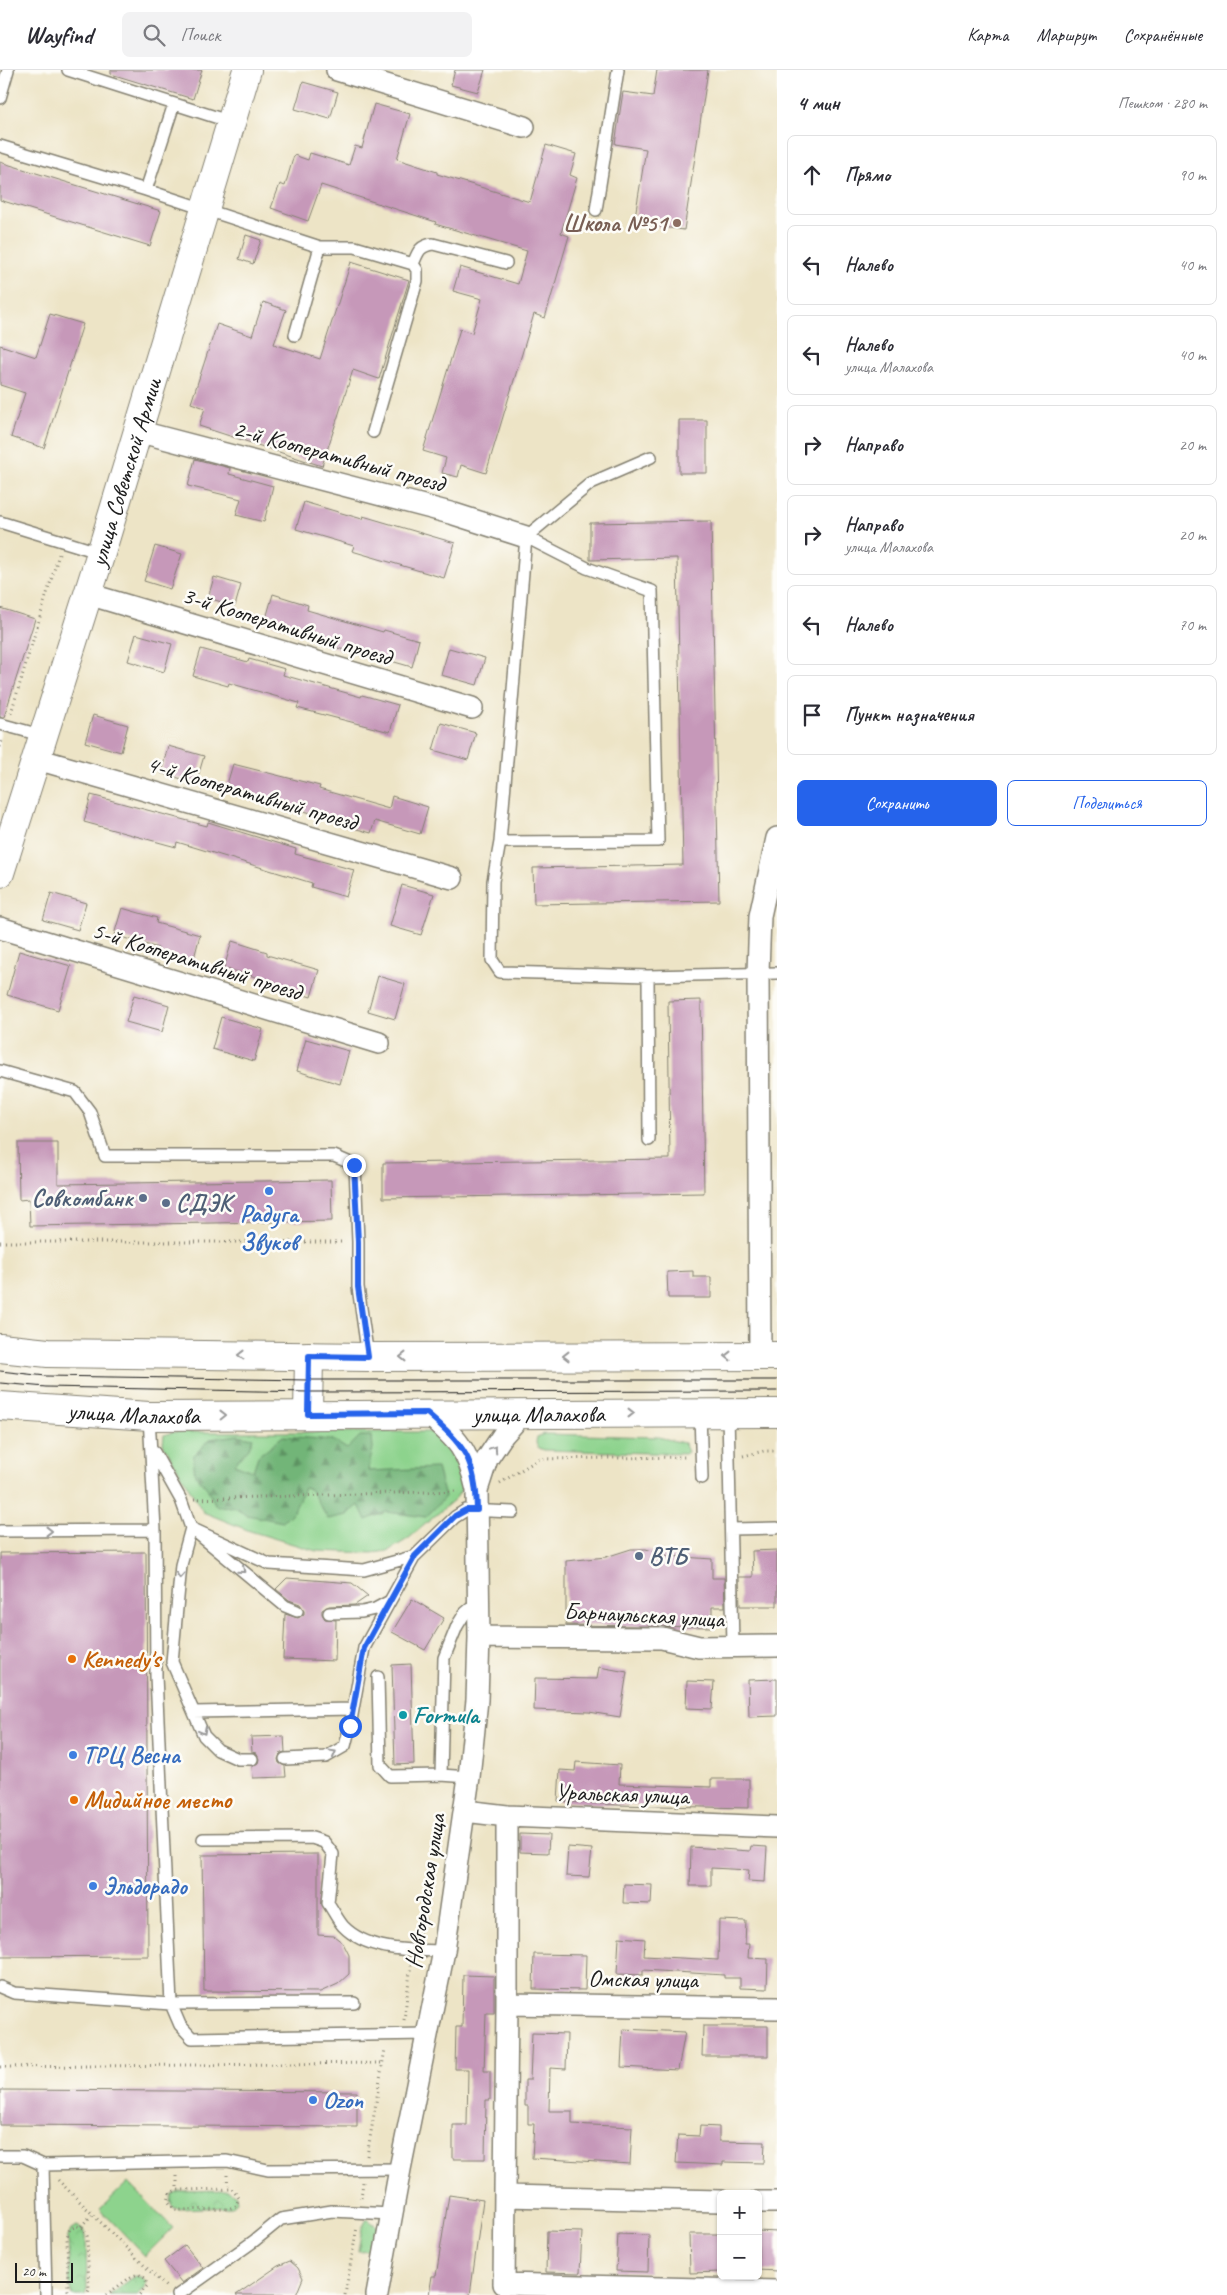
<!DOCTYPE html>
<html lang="ru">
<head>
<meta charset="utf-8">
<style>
	:root { --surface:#fff; --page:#f2f2f3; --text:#2b2b33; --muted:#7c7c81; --line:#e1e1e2; --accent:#2563eb }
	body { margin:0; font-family:Caveat,sans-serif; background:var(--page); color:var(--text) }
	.controls { position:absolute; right:15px; bottom:15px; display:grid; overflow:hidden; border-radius:8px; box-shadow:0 1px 4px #0004 }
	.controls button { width:45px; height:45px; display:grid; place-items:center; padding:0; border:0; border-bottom:1px solid var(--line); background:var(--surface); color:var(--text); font:25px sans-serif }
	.scale { position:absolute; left:15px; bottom:12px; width:58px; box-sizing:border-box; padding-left:5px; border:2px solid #1c1c1c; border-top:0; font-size:14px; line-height:18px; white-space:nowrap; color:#1c1c1c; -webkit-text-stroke:4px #fdfcf7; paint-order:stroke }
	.stop { position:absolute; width:15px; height:15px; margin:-11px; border:4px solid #2563eb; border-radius:50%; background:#fff }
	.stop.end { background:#2563eb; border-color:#fff; box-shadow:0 1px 5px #0008 }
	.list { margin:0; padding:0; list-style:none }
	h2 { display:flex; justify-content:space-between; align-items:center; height:65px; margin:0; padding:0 20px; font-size:21px }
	h2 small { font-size:16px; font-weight:400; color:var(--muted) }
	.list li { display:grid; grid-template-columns:32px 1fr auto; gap:15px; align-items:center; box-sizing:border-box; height:80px; margin:0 10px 10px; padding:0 10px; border:1px solid var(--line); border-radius:8px }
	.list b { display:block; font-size:19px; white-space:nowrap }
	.list p { margin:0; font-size:16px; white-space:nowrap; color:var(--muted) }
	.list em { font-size:16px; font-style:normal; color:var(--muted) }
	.actions { display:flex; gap:10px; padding:15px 20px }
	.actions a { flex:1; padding:11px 0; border:1px solid var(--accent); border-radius:8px; text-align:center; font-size:18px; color:var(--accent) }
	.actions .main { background:var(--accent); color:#fff }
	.icon { flex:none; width:28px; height:28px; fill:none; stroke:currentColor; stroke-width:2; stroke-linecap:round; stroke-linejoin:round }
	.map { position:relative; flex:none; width:777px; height:2225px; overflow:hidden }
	header { display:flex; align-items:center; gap:30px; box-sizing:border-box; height:70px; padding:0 25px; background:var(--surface); border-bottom:1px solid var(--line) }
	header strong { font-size:24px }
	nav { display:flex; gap:28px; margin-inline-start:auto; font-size:18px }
	.search { width:350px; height:45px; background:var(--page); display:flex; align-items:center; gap:12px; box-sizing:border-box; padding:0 18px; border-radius:8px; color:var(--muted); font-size:19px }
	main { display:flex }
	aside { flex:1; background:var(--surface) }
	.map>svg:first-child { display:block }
	.green { fill:#8dd38d; stroke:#547854 }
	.forest { fill:url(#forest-firs); stroke:#47684a }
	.park { fill:url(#park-crowns); stroke:#547854 }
	.building { fill:#c698b9 }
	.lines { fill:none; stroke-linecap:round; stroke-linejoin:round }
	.service-casing { stroke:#848071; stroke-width:14 }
	.minor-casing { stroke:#848071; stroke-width:24 }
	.tertiary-casing { stroke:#848071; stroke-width:30 }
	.primary-casing { stroke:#848071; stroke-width:30 }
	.path { stroke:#848071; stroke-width:3; stroke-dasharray:1 4; stroke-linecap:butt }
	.service { stroke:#fff; stroke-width:11 }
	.minor { stroke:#fff; stroke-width:21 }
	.tertiary { stroke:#fff; stroke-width:28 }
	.primary { stroke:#fff; stroke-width:28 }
	.tram { stroke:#1c1c1c; stroke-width:1 }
	.oneway { stroke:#999 }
	.route { stroke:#2563eb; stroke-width:6 }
	.education-dot { fill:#8d6e63; stroke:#fdfcf7; stroke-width:2 }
	.shop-dot { fill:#3f7fe0; stroke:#fdfcf7; stroke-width:2 }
	.service-dot { fill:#5c6f8a; stroke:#fdfcf7; stroke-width:2 }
	.food-dot { fill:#e8710a; stroke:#fdfcf7; stroke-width:2 }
	.culture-dot { fill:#0f9aa8; stroke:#fdfcf7; stroke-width:2 }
	.labels { text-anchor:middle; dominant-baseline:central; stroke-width:5; stroke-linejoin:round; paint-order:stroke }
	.education-label { font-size:24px; font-weight:bold; fill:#785e54; stroke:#fdfcf7; text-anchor:end }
	.street-label { font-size:24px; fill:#1c1c1c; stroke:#fdfcf7 }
	.service-label { font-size:24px; font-weight:bold; fill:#4e5e75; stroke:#fdfcf7; text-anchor:start }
	.shop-label { font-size:24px; font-weight:bold; fill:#366cbe; stroke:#fdfcf7; text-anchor:start }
	.food-label { font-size:24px; font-weight:bold; fill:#c56008; stroke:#fdfcf7; text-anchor:start }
	.culture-label { font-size:24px; font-weight:bold; fill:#0d838f; stroke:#fdfcf7; text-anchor:start }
</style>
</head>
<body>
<header>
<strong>Wayfind</strong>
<div class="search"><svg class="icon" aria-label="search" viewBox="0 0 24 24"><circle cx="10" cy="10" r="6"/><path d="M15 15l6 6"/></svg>Поиск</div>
<nav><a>Карта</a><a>Маршрут</a><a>Сохранённые</a></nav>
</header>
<main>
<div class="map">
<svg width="777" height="2225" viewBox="0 0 777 2225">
	<defs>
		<pattern id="forest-firs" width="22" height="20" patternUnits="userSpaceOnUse" patternTransform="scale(1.25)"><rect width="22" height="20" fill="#72b578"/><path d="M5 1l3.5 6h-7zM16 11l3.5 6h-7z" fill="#5d9262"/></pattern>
		<pattern id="park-crowns" width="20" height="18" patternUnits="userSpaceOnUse" patternTransform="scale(1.25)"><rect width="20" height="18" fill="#8dd38d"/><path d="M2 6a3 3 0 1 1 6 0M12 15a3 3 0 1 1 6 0" fill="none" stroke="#79b579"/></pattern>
	</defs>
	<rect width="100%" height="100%" fill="#fdfcf7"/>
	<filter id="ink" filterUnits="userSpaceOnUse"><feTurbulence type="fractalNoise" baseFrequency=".02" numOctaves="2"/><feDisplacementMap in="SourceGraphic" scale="10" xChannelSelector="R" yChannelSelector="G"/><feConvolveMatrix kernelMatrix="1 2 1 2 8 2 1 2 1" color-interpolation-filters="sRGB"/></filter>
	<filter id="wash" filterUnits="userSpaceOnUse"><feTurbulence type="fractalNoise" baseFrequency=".0096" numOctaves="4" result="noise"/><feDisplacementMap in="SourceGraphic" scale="20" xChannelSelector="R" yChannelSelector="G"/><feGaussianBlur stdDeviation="1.12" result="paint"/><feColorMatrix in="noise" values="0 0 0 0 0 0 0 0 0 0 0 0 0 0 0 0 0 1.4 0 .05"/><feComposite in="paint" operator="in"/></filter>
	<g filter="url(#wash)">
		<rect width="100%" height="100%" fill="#ede4c6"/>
		<!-- green -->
		<path class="green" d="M173,1362H433L459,1384L466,1398L464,1415L456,1428L408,1469L388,1481L372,1483L316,1481L250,1461L203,1442L163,1374L164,1365Z
			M544,1364L658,1367L684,1373L688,1382L685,1384L544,1380C536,1377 535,1375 537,1367Z
			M128,2112L173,2158L145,2186L100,2139Z
			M367,2149L378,2157C380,2166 378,2173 373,2180L358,2181L362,2158Z"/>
		<!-- forest -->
		<path class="forest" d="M238,1365L253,1368L249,1378L234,1394L253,1401L258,1386L283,1366L333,1370L347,1379L360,1366H372L373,1378L368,1401L437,1398L445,1427L426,1447L386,1442L366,1450L359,1435L347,1445L328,1449L310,1419L304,1418L294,1441L283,1452L247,1445L235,1437L216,1436L207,1418L195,1405L193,1386L210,1369Z"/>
		<!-- park -->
		<path class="park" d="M228,2120L236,2125L237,2132L232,2137L178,2139L172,2137L170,2131L172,2124L178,2121Z
			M77,2157L83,2160L86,2166L87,2219L85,2225H72L70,2219L68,2167L71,2160Z
			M135,2206L141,2207L146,2212L145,2219L137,2225H109Z"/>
		<g id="blocks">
			<!-- building -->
			<path class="building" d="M111,0H202L193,29L111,4Z
				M455,0H485L478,22L451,15Z
				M657,0H708L684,160L634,153L646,79L615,74L623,22L653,26Z
				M303,12L338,22L330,49L295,39Z
				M374,34L410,44L397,89L437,102V104L530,132L546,75L576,84L570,105L577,108L561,163L569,166L545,248L534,244L486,403L461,395L458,407L442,403L446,388L423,381L460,259L472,263L482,229L453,221L460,197L518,214L527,181L435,154L436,152L321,115L308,151L271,138L280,114L285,116L294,85L308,90L310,83L349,95L355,76L362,78Z
				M0,92L161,141L150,176L0,130Z
				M246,165L261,170L253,194L239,189Z
				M351,192L409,210L379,309L353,300L322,396L199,356L205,338L191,333L217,254L252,266L263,232L286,240L274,274L320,289Z
				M50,244L83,254L44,378L11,367L25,323L0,315V275L36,287Z
				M679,350H707V403H679Z
				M195,389L230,398L229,404L273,416L264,452L236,445L241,429L188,416Z
				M304,432L362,449L363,446L455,473L444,508L352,481L354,476L296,459Z
				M711,451L719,831L534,834L533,798L683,795L677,488L590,490V453Z
				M155,476L182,484L170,519L144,511Z
				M214,507L241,515L235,536L208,528Z
				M273,524L308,535L307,540L383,562L384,560L419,570L412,597L349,579L348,581L312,571L314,566L265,552Z
				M0,538L35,549L4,647H0Z
				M136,564L172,574L164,602L128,591Z
				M449,578L485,588L477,615L441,605Z
				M201,579L248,592L249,589L285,599L283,605L361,627L362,625L398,635L390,662L297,638L299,633L229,613L228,616L193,606Z
				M93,645L128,655L121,682L85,672Z
				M441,653L476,663L468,690L433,680Z
				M168,676L204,686L196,713L161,703Z
				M233,694L320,716L319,719L389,739L392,726L428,737L420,764L375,751L371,763L336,753V750L261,729V731L225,721Z
				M91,725L207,756L208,752L296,779L295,784L354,800L346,827L311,817L312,813L177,772L176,777L84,752Z
				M402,815L434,824L421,865L390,856Z
				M51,823L86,833L78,860L43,850Z
				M122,838L157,848L156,853L200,865L193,892L157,882L158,878L114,865Z
				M232,871L267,882V885L319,900L311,927L276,916L277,913L224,898Z
				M19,881L71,896L58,940L7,925Z
				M378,906L405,914L395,949L368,941Z
				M134,925L169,935L162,962L126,952Z
				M701,930L704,1123L383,1128V1093L670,1089L668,931Z
				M221,947L263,959L254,991L212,979Z
				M306,969L349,981L340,1014L297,1001Z
				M18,1073H58V1114L331,1110L332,1151L30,1156L29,1129L19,1130Z
				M693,1201V1207H711V1228H668L667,1202Z
				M631,1479H646L669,1486L712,1489V1508H724L725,1537H712V1557L566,1555V1491L606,1487Z
				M777,1480V1536H740L739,1507H753L752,1481Z
				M146,1482L148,1886L0,1887V1483Z
				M287,1508L352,1513L368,1526L355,1535L329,1536L322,1540V1544L325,1549L336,1550L335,1591L283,1589L285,1544L298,1548L304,1544V1541L300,1534L289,1530L276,1519Z
				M412,1529L444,1548L425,1580L392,1562Z
				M411,1594L414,1694L395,1695L392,1595Z
				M599,1597L627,1602L620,1647L589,1642L534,1640L535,1608L597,1609Z
				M777,1609V1646L749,1647L748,1610Z
				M687,1611L714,1612L712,1639L686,1638Z
				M284,1666L285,1682L281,1683L278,1689L279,1693L285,1696L286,1707L253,1708L252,1696L258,1693L259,1689L256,1683L252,1682L251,1667Z
				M576,1692L620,1695L619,1714L711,1717V1709H749V1738L617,1735L558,1731L560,1700L575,1701Z
				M520,1764L549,1765L548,1783L520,1782Z
				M751,1776L767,1777L765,1812L748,1811L749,1800L711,1798V1816H690L691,1777L750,1781Z
				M568,1777L592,1779L589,1807L566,1806Z
				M318,1784V1865L334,1866L343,1873L349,1885V1904L338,1914L320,1922L204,1921L202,1785Z
				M624,1814L652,1815L651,1834L623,1833Z
				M719,1850L746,1851L745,1874H749L748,1888L768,1889L767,1919L740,1918V1908H724V1905L643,1900V1905L617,1904L619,1867L645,1869L644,1886L718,1890Z
				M534,1884L586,1885L585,1920L533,1919Z
				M463,1905L494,1906V1943H486L484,2001H490V2030H486L485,2089H453V2055H467L468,1999H455L456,1957H462Z
				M703,1956H768V1986H702Z
				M623,1959L685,1962L678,2000L621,1997Z
				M532,1963L567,1964L566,1999L550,1998L549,2041H572V2054L632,2057L630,2094L532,2088L534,2054H528V2036H525V2010H530Z
				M0,2020L357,2022V2057L0,2055Z
				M700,2056L719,2057V2071L765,2072L764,2093L723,2092V2095L676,2093L678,2065L699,2066Z
				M449,2125L483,2130L470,2225H429L432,2206H436Z
				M547,2161L582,2162L580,2203L546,2202Z
				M758,2161L777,2162V2201L758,2200Z
				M618,2164L649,2165L648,2202L616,2201Z
				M689,2164H721V2202L690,2203Z
				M185,2175L203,2198L182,2213L164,2191Z
				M290,2191L298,2198L303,2208L296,2225H236L278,2196Z"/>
		</g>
	</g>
	<g filter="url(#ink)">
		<use href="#blocks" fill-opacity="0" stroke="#848071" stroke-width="1"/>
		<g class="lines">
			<!-- service casing -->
			<g class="service-casing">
				<path id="service" d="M68,0L231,52
					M0,28L8,0
					M0,76L146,120L320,177H355L413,194L417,200V211L373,362
					M146,120L174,34
					M596,140L618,0
					M413,194C418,182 419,176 433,174L506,193
					M295,265L320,177
					M651,387L591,413L526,467L500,772L493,811L492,890L500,902L648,906L777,903
					M0,452L101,483
					M0,654L44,666
					M500,772L658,771L652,521L587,498L526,467
					M648,906L649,1070
					M0,1001L75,1022L90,1042L105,1086H334L355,1095L358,1172V1217L368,1287
					M700,1343L702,1408
					M728,1343L733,1576
					M149,1346L155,1460L156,1606L171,1934L354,1933
					M154,1382L181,1430L191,1458L285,1536L297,1541
					M191,1458L181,1495L172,1592L204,1666L218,1680L238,1689H252
					M191,1458L269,1494L364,1500L415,1486
					M731,1459L777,1458
					M0,1461L155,1460
					M329,1543L362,1542L375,1539L390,1531L415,1486L455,1447L466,1440L513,1442
					M378,1607L380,1695L390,1706L441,1705
					M194,1642L353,1639
					M285,1689L326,1687L345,1676L350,1656L364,1578L390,1531
					M469,1707L441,1705L444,1588L457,1556L465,1543L478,1532
					M203,1769L312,1768L324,1772L333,1784L328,1833C333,1840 337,1849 343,1856C368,1882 411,1880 444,1881
					M0,1917L14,1923L171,1934L180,1955L192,1968L427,1964
					M0,2086H23L43,2095
					M46,2225L43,2095L227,2091L268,2100L400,2099
					M178,2225L254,2171L281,2149L332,2141L391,2144"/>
			</g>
			<!-- minor casing -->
			<g class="minor-casing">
				<path id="minor" d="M337,0L524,57
					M137,361L454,444L526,467
					M88,524L472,638
					M37,689L452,808
					M0,858L379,973
					M760,1286L758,902L760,846L777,768
					M477,1420L487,1389L503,1365L523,1343
					M479,1567L662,1568L699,1577L777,1576
					M465,1741L507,1746L777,1757
					M507,1746V1934L504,2214L777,2221
					M507,1934L777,1938
					M506,2126L721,2131
					M758,2132H777
					M377,2225L400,2099L444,1881L469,1707L477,1630L479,1567L477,1420C468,1379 458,1370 427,1343"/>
			</g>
			<!-- tertiary casing -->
			<g class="tertiary-casing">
				<g id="tertiary">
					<path id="s1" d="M0,803L101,483L247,0"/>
				</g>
			</g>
			<!-- primary casing -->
			<g class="primary-casing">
				<g id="primary">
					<path d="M0,1278L48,1283L368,1287L777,1286"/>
					<path id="s2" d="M0,1336L149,1346L777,1343"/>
					<path d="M308,1344L309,1286"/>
				</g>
			</g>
			<!-- path -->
			<path class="path" d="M11,643L59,484
				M0,677L3,668
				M0,1172H344
				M743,1386L764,1381H777
				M500,1413L539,1389L687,1387
				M194,1429L458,1421
				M417,1867L428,1843
				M404,1950L411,1894
				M0,1997L382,1993
				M367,2086L385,1979
				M227,2105L228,2119
				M177,2106V2120
				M58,2110L167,2218
				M232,2119L239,2128L236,2136L228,2139L175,2140L168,2131L170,2123L177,2120Z
				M361,2128L363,2112
				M81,2156L92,2145
				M70,2225L68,2220L67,2167L70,2159L77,2156L84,2158L87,2166L89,2219L87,2225
				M106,2225L131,2207L138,2204L145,2208L147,2216L139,2225
				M345,2225L357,2157"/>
			<!-- service -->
			<use href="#service" class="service"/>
			<!-- minor -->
			<use href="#minor" class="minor"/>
			<!-- tertiary -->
			<use href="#tertiary" class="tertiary"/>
			<!-- primary -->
			<use href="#primary" class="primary"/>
			<!-- tram -->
			<path class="tram" d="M0,1301L46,1306L309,1310H777
				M0,1313L46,1317L309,1322L777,1321"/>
		</g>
		<!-- one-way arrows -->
		<defs><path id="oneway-chevron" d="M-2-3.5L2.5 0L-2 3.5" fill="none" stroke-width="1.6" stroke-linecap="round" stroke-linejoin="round" transform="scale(1.25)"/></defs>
		<g class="oneway">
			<use href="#oneway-chevron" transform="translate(241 1285) rotate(-179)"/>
			<use href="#oneway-chevron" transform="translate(566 1286) rotate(180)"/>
			<use href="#oneway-chevron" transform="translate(728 1286) rotate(180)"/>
			<use href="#oneway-chevron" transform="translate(403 1287) rotate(180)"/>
			<use href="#oneway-chevron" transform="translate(631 1343)"/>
			<use href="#oneway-chevron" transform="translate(223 1345) rotate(-1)"/>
			<use href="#oneway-chevron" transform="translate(494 1379) rotate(-56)"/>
			<use href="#oneway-chevron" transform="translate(49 1461)"/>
			<use href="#oneway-chevron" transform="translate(242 1500) rotate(40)"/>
			<use href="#oneway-chevron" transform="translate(180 1505) rotate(95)"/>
			<use href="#oneway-chevron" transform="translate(203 1661) rotate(62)"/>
			<use href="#oneway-chevron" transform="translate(333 1683) rotate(-29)"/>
		</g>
	</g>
	<g class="lines" filter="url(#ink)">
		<!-- route -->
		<path class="route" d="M350,1656L364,1578L415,1486L455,1446L466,1440H477C476,1389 464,1375 427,1343L308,1344L309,1286L368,1287L358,1217V1172L354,1095"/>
	</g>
	<!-- markers -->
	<circle class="education-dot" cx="677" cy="153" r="5"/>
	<g class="shop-dot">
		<circle cx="269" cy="1121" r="5"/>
		<circle cx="73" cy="1685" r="5"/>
		<circle cx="93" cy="1816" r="5"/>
		<circle cx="313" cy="2030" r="5"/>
	</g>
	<g class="service-dot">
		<circle cx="143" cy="1128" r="5"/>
		<circle cx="166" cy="1133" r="5"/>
		<circle cx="639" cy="1486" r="5"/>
	</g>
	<g class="food-dot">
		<circle cx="72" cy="1589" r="5"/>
		<circle cx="74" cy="1730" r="5"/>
	</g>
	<circle class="culture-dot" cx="403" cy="1645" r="5"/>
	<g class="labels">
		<!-- education labels -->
		<g class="education-label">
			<text x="667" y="153">Школа №51</text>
		</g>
		<!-- street labels -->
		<g class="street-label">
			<text transform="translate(339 386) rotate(15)">2-й Кооперативный проезд</text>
			<text stroke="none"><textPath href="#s1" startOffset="420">улица Советской Армии</textPath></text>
			<text transform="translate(287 556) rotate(17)">3-й Кооперативный проезд</text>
			<text transform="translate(252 723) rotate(16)">4-й Кооперативный проезд</text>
			<text transform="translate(197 891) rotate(17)">5-й Кооперативный проезд</text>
			<text stroke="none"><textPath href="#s2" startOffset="134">улица Малахова</textPath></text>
			<text stroke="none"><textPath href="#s2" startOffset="539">улица Малахова</textPath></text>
			<text transform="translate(644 1545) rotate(3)">Барнаульская улица</text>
			<text transform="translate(622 1724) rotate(2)">Уральская улица</text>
			<text transform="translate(425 1821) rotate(-81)">Новгородская улица</text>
			<text transform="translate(643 1909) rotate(1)">Омская улица</text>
		</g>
		<!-- service labels -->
		<g class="service-label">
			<text x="133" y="1128" text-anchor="end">Совкомбанк</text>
			<text x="176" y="1133">СДЭК</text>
			<text x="649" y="1486">ВТБ</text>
		</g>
		<!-- shop labels -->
		<g class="shop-label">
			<text x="269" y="1144" text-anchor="middle">Радуга<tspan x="269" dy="28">Звуков</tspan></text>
			<text x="83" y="1685">ТРЦ Весна</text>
			<text x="103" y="1816">Эльдорадо</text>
			<text x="323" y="2030">Ozon</text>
		</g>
		<!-- food labels -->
		<g class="food-label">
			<text x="82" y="1589">Kennedy's</text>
			<text x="84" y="1730">Мидийное место</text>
		</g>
		<!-- culture labels -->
		<g class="culture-label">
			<text x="413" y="1645">Formula</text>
		</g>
	</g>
</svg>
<div class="controls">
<button>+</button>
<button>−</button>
</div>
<div class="scale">20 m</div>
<div class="stop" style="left:350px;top:1656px"></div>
<div class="stop end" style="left:354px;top:1095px"></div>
</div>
<aside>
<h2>4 мин<small>Пешком · 280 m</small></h2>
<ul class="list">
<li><svg class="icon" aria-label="ahead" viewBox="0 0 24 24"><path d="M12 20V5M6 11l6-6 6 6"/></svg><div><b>Прямо</b></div><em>90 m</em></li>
<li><svg class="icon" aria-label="left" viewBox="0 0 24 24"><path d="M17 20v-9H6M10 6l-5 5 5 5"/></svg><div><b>Налево</b></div><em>40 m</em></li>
<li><svg class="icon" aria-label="left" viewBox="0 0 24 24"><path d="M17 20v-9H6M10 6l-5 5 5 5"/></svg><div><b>Налево</b><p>улица Малахова</p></div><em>40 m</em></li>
<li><svg class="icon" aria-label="right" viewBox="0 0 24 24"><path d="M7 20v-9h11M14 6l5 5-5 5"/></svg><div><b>Направо</b></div><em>20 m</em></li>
<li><svg class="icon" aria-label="right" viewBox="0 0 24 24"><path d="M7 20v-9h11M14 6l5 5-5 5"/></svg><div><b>Направо</b><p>улица Малахова</p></div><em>20 m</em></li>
<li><svg class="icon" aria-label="left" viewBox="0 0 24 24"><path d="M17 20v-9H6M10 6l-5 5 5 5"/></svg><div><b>Налево</b></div><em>70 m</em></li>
<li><svg class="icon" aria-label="arrive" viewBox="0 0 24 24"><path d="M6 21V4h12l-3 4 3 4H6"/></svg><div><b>Пункт назначения</b></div></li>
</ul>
<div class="actions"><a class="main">Сохранить</a><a>Поделиться</a></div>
</aside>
</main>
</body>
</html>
